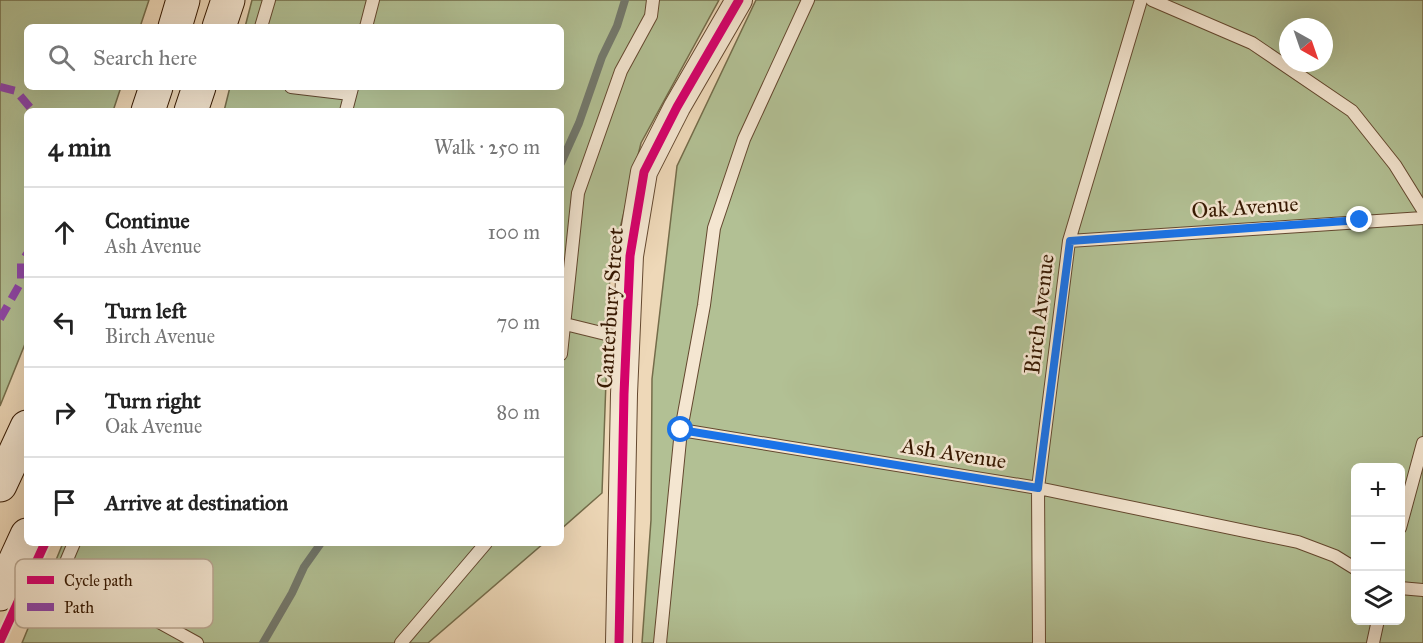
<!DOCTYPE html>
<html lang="en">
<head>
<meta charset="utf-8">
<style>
	:root { --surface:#fff; --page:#f2f2f2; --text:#222; --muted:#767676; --line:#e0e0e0 }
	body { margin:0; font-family:"IM FELL Great Primer",serif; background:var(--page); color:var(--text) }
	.controls { position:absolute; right:18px; bottom:18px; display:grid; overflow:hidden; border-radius:9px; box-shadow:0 6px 24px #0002 }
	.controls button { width:54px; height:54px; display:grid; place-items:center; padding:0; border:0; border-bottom:2px solid var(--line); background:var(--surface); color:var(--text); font:30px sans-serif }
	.compass { position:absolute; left:1279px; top:18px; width:54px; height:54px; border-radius:50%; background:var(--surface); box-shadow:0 6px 24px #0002; rotate:140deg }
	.stop { position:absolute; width:18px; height:18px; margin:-14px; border:4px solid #1a73e8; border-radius:50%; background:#fff }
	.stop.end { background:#1a73e8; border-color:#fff; box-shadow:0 2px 6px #0008 }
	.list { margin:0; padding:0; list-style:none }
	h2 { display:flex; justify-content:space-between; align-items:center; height:78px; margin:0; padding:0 24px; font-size:26px }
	h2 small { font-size:20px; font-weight:400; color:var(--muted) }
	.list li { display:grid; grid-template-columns:39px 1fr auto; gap:18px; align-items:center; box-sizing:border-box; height:90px; padding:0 24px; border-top:2px solid var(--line) }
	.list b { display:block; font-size:22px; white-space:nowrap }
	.list p { margin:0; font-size:20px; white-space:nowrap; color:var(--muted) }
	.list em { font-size:20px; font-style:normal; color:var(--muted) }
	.icon { flex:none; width:33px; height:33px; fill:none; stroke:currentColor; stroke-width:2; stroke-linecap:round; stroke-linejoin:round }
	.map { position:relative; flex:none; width:1423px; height:643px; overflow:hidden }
	.search { position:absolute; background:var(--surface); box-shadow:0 6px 24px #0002; left:24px; top:24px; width:540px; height:66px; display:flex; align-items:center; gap:15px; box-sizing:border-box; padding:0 21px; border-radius:9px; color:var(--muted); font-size:22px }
	.panel { position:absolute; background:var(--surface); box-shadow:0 6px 24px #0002; left:24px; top:108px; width:540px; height:438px; border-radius:9px }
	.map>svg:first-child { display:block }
	.green { fill:#b2c094; stroke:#746c4a; stroke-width:1.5; fill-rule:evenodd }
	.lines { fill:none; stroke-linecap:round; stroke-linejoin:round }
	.stream { stroke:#73796d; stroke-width:8 }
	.service-casing { stroke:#64482f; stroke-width:14 }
	.minor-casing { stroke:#64482f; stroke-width:28 }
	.secondary-casing { stroke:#361801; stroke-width:35 }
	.service { stroke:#f4e6d1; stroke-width:12 }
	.minor { stroke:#f4e6d1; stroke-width:26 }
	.secondary { stroke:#f4e6d1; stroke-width:33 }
	.quiet { stroke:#8e44ad; stroke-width:8; stroke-dasharray:15 8; stroke-linecap:butt }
	.cycleway-casing { stroke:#f4e6d1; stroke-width:13 }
	.cycleway { stroke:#d6006c; stroke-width:9 }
	.route { stroke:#1a73e8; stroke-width:8 }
	.labels { text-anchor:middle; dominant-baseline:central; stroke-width:5; stroke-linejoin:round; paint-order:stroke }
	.street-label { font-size:22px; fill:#361801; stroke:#f4e6d1 }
	.key { fill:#f4e6d1; stroke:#bba893; stroke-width:1.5 }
	.key-label { font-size:16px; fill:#361801 }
</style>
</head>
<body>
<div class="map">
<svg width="1423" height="643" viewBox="0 0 1423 643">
	<rect width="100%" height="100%" fill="#eed8b8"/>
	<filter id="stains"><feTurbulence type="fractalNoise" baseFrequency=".00333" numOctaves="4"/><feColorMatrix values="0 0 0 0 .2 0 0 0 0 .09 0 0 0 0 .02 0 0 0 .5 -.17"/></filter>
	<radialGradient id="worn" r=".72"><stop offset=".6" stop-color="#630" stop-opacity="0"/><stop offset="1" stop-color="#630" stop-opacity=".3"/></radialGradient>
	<!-- green -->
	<path class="green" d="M0,0H149L140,27H27V87H121L113,111H27V339L0,406Z
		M252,0H719L641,143L610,269L602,493L561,529V111H224L230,87H561V27H245Z
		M756,0H1423V643H642L651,520L652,379L677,166ZM1288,27H1324V63H1288ZM1356,468H1400V620H1356Z
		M63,543H544L428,643H22Z"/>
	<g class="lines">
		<!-- stream -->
		<path class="stream" d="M561,163L579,123L602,57L617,26L625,0
			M263,643L292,593L304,567L321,543"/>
		<!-- service casing -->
		<g class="service-casing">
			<path id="service" d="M1152,0L1252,43L1352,111L1395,165L1423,210
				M261,27L269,0
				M366,27L373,0
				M291,87L350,94
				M346,111L352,88
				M1069,241L1423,218
				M561,323L626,339
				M561,354L578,193L621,71L651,16L653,0
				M681,430L1038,488L1298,542L1335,556L1356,569
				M1400,528L1423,443
				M74,543L63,569L197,643
				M1400,588L1423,590
				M401,643L486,543
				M660,643L681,430L704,305L714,228L744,139L808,0
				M1039,643L1038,488L1069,241L1141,0
				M1373,643L1378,620"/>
		</g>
		<!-- minor casing -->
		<g class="minor-casing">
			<path id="minor" d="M619,643L624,394L630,256L644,172L677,107L739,0"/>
		</g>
		<!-- secondary casing -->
		<g class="secondary-casing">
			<path id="secondary" d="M175,27L183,0
				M219,27L228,0
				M148,111L156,87
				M191,111L199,87
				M0,485L27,427
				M0,594L27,535"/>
		</g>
		<!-- service -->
		<use href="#service" class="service"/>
		<!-- minor -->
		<use href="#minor" class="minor"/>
		<!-- secondary -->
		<use href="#secondary" class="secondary"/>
		<!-- quiet -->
		<path class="quiet" d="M0,87L16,91L33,111
			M0,319L21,282V262L27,254"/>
		<!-- cycleway casing -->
		<g class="cycleway-casing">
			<path id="cycleway" d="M0,641L45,543
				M619,643L624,394L630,256L644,172L677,107L739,0"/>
		</g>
		<!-- cycleway -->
		<use href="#cycleway" class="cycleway"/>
	</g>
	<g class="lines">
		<!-- route -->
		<path class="route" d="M681,430L1038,488L1070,241L1360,220"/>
	</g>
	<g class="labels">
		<!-- street labels -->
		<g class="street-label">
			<text transform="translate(1245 207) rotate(-4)">Oak Avenue</text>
			<text transform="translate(610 308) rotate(-86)">Canterbury Street</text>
			<text transform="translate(1039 314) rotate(-83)">Birch Avenue</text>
			<text transform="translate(954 453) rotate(9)">Ash Avenue</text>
		</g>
	</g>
	<!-- legend -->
	<rect x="15" y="559" width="198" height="69" rx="9" class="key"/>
	<rect x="27" y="576" width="27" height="8" fill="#d6006c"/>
	<rect x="27" y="603" width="27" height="8" fill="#8e44ad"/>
	<g class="key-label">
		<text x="64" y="586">Cycle path</text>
		<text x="64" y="613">Path</text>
	</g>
	<rect width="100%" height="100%" filter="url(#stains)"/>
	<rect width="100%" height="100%" fill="url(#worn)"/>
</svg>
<div class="controls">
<button>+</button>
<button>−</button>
<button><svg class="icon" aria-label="layers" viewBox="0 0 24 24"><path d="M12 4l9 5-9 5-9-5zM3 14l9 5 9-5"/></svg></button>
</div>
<svg class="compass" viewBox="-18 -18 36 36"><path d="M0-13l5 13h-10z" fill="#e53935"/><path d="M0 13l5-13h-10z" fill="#767676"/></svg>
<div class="stop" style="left:681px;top:430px"></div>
<div class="stop end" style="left:1360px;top:220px"></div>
<div class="search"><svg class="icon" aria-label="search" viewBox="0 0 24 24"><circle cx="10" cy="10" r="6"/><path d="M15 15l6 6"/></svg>Search here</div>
<section class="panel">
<h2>4 min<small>Walk · 250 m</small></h2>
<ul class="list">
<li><svg class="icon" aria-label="ahead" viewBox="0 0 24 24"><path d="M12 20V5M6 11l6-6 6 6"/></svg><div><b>Continue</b><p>Ash Avenue</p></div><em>100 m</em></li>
<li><svg class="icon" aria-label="left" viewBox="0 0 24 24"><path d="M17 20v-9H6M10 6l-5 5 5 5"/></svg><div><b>Turn left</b><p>Birch Avenue</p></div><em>70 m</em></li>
<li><svg class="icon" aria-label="right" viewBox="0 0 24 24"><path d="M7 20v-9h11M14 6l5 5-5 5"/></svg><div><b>Turn right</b><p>Oak Avenue</p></div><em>80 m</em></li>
<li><svg class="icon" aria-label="arrive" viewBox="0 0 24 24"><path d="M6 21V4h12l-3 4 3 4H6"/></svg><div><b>Arrive at destination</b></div></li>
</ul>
</section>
</div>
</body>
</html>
